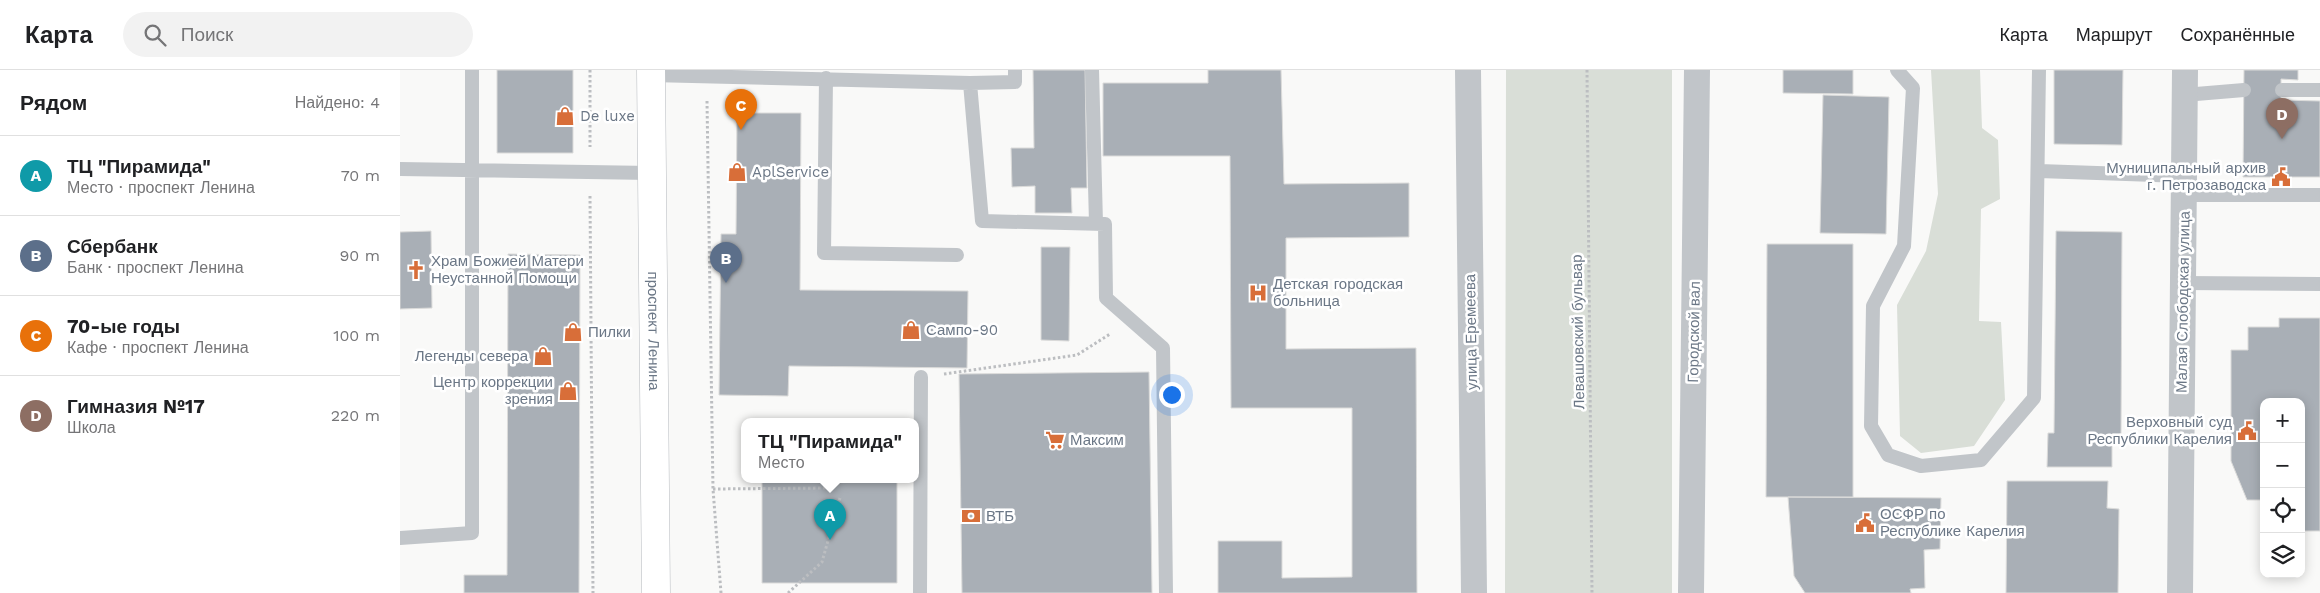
<!DOCTYPE html>
<html lang="ru">
<head>
<meta charset="utf-8">
<style>
	:root { --surface:#fff; --page:#f2f2f2; --text:#202124; --muted:#757577; --line:#e0e0e0; --accent:#d86e39 }
	body { margin:0; font-family:"Work Sans",sans-serif; background:var(--page); color:var(--text) }
	.controls { position:absolute; right:15px; bottom:15px; display:grid; overflow:hidden; border-radius:10px; box-shadow:0 2px 12px #0003 }
	.controls button { width:45px; height:45px; display:grid; place-items:center; padding:0; border:0; border-bottom:1px solid var(--line); background:var(--surface); color:var(--text); font:25px sans-serif }
	.you { position:absolute; left:771px; top:324px; width:18px; height:18px; margin:-12px; border:4px solid #fff; border-radius:50%; background:#1a73e8; box-shadow:0 0 0 8px #1a73e833 }
	.badge { display:grid; place-items:center; width:32px; height:32px; border-radius:50%; background:var(--accent); color:#fff; font-size:16px; font-weight:700 }
	.pin { position:absolute; translate:-50% -41px; filter:drop-shadow(0 1px 2px #0008) }
	.pin::after { content:''; position:absolute; top:26px; width:18px; height:15px; background:inherit; clip-path:polygon(0 0,100% 0,50% 100%) }
	.popup { position:absolute; left:341px; top:348px; width:178px; height:65px; box-sizing:border-box; display:grid; place-content:center; border-radius:10px; background:var(--surface); filter:drop-shadow(0 1px 4px #0005); font-size:16px; white-space:nowrap; color:var(--muted) }
	.popup b { font-size:19px; color:var(--text) }
	.popup::after { content:''; position:absolute; left:50%; top:100%; margin-left:-10px; border:10px solid transparent; border-top-color:var(--surface) }
	.list { margin:0; padding:0; list-style:none }
	h2 { display:flex; justify-content:space-between; align-items:center; height:65px; margin:0; padding:0 20px; font-size:21px }
	h2 small { font-size:16px; font-weight:400; color:var(--muted) }
	.list li { display:grid; grid-template-columns:32px 1fr auto; gap:15px; align-items:center; box-sizing:border-box; height:80px; padding:0 20px; border-top:1px solid var(--line) }
	.list b { display:block; font-size:19px; white-space:nowrap }
	.list p { margin:0; font-size:16px; white-space:nowrap; color:var(--muted) }
	.list em { font-size:16px; font-style:normal; color:var(--muted) }
	.icon { flex:none; width:28px; height:28px; fill:none; stroke:currentColor; stroke-width:2; stroke-linecap:round; stroke-linejoin:round }
	.map { position:relative; flex:none; width:1920px; height:523px; overflow:hidden }
	header { display:flex; align-items:center; gap:30px; box-sizing:border-box; height:70px; padding:0 25px; background:var(--surface); border-bottom:1px solid var(--line) }
	header strong { font-size:24px }
	nav { display:flex; gap:28px; margin-inline-start:auto; font-size:18px }
	.search { width:350px; height:45px; background:var(--page); display:flex; align-items:center; gap:12px; box-sizing:border-box; padding:0 18px; border-radius:28px; color:var(--muted); font-size:19px }
	main { display:flex }
	aside { flex:1; background:var(--surface) }
	.map>svg:first-child { display:block }
	.green { fill:#d9ded7 }
	.building { fill:#a9afb6; stroke:#dbdbda }
	.lines { fill:none; stroke-linecap:round; stroke-linejoin:round }
	.secondary-casing { stroke:#b6babf; stroke-width:29 }
	.path { stroke:#bcbec1; stroke-width:3; stroke-dasharray:2.5 2.5; stroke-linecap:butt }
	.lane { stroke:#c1c5c9; stroke-width:14 }
	.street { stroke:#c1c5c9; stroke-width:26 }
	.secondary { stroke:#fff; stroke-width:28 }
	.labels { text-anchor:middle; dominant-baseline:central; stroke-width:5; stroke-linejoin:round; paint-order:stroke }
	.poi-label { font-size:15px; fill:#6b7786; stroke:#fff; text-anchor:start }
	.street-label { font-size:15px; fill:#6b7786; stroke:#fff }
</style>
</head>
<body>
<header>
<strong>Карта</strong>
<div class="search"><svg class="icon" aria-label="search" viewBox="0 0 24 24"><circle cx="10" cy="10" r="6"/><path d="M15 15l6 6"/></svg>Поиск</div>
<nav><a>Карта</a><a>Маршрут</a><a>Сохранённые</a></nav>
</header>
<main>
<aside>
<h2>Рядом<small>Найдено: 4</small></h2>
<ul class="list">
<li><span class="badge" style="background:#0f9aa8">A</span><div><b>ТЦ &quot;Пирамида&quot;</b><p>Место · проспект Ленина</p></div><em>70 m</em></li>
<li><span class="badge" style="background:#5c6f8a">B</span><div><b>Сбербанк</b><p>Банк · проспект Ленина</p></div><em>90 m</em></li>
<li><span class="badge" style="background:#e8710a">C</span><div><b>70-ые годы</b><p>Кафе · проспект Ленина</p></div><em>100 m</em></li>
<li><span class="badge" style="background:#8d6e63">D</span><div><b>Гимназия №17</b><p>Школа</p></div><em>220 m</em></li>
</ul>
</aside>
<div class="map">
<svg width="1920" height="523" viewBox="0 0 1920 523">
	<rect width="100%" height="100%" fill="#f9f9f8"/>
	<!-- green -->
	<path class="green" d="M1106,0H1272V523H1105Z
		M1531,0H1580L1582,58L1598,70L1600,129L1581,139L1579,251L1601,252L1605,330L1574,376L1521,383L1500,366L1497,235L1526,181L1538,124Z"/>
	<!-- building -->
	<path class="building" d="M97,0H173V83H97Z
		M633,0H685L687,118H671L672,143H635V116L612,117L611,78H634Z
		M808,0H881L884,114L1009,113V167L886,168V279L1016,278L1017,523H818V471H882V508L952,507V338H831L830,86H703V13H808Z
		M1383,0H1453V24L1383,23Z
		M1654,0H1723L1722,75L1654,74Z
		M1844,0H1898V10L1881,9V30L1920,31V107H1843Z
		M1423,25L1489,27L1486,164L1420,163Z
		M337,43H401L400,220L568,221L567,298L389,296L388,326L319,325L321,164H336Z
		M31,161L32,238L0,239V162Z
		M1656,161L1722,162L1721,365L1712,364V397H1647L1648,363H1654Z
		M1367,174H1453V427H1366Z
		M641,177H670L669,271L641,270Z
		M108,184L180,185L179,523H64V505H107Z
		M1879,248H1920V461H1901V332H1864V430H1847L1831,391V280H1848V257H1879Z
		M749,302L752,523H562L559,304Z
		M362,409H497V513H362Z
		M1607,411H1708L1707,438L1719,439L1718,523H1606Z
		M1388,427L1541,428L1540,479L1524,480L1525,518L1510,519L1511,523H1405L1394,506Z"/>
	<g class="lines">
		<!-- secondary casing -->
		<g class="secondary-casing">
			<g id="secondary">
				<path id="s1" d="M251,0L256,523"/>
			</g>
		</g>
		<!-- path -->
		<path class="path" d="M190,0V77
			M1187,0L1192,523
			M307,31L313,419L321,523
			M190,126L193,523
			M544,304L677,285L710,264
			M313,419L429,418
			M388,523L422,492L440,428"/>
		<!-- lane -->
		<path class="lane" d="M692,0L696,153
			M1497,0L1513,18L1504,176L1473,236L1471,356L1488,385L1521,396L1581,390L1634,328L1639,0
			M251,5L570,13L582,151L705,154L706,228L763,278L766,523
			M426,8L424,183L557,185
			M570,13L615,12V0
			M1882,20H1920
			M1784,25L1844,20
			M0,99L251,103
			M1639,101L1784,106
			M1784,125H1920
			M1783,213L1920,214
			M0,468L72,463V0
			M520,523L521,307"/>
		<!-- street -->
		<path class="street" d="M1068,0L1074,523
			M1291,523L1297,0
			M1780,523L1785,0"/>
		<!-- secondary -->
		<use href="#secondary" class="secondary"/>
	</g>
	<!-- icons -->
	<defs>
		<g id="shop-bare" transform="scale(1.5)"><path d="M-5-2.5h2.3a2.7 3.5 0 0 1 5.4 0H5L5.5 6h-11ZM-1.5-2.5h3a1.5 2.3 0 0 0-3 0Z" fill="#d86e39" stroke="#fff" stroke-width="2.5" paint-order="stroke"/></g>
		<g id="civic-bare" transform="scale(1.5)"><path d="M-.6-6.5H3V-4.5H.6V-3L4-1V1h2V6H-6V1h2V-1L-.6-3ZM-1.2 2.5V6h2.4V2.5Z" fill="#d86e39" stroke="#fff" stroke-width="2.5" paint-order="stroke"/></g>
		<g id="church-bare" transform="scale(1.5)"><path d="M-1.2-6h2.4v3.5h3.3v2.4h-3.3V6h-2.4V-.1h-3.3v-2.4h3.3Z" fill="#d86e39" stroke="#fff" stroke-width="2.5" paint-order="stroke"/></g>
		<g id="hospital-bare" transform="scale(1.5)"><path d="M-5-5h3v3.5h4V-5h3V5h-3V1.5h-4V5h-3Z" fill="#d86e39" stroke="#fff" stroke-width="2.5" paint-order="stroke"/></g>
		<g id="supermarket-bare" transform="scale(1.5)"><path d="M-6-5.5h2.5l.6 2H6L4.5 2H-2.5L-4.4-4H-6ZM-1.5 3.2a1.3 1.3 0 1 0 .1 0ZM3 3.2a1.3 1.3 0 1 0 .1 0Z" fill="#d86e39" stroke="#fff" stroke-width="2.5" paint-order="stroke"/></g>
		<g id="bank-bare" transform="scale(1.5)"><path d="M-6-4H6V4H-6ZM0-2.3a2.3 2.3 0 1 0 0 4.6a2.3 2.3 0 1 0 0-4.6Z" fill="#d86e39" stroke="#fff" stroke-width="2.5" paint-order="stroke"/></g>
	</defs>
	<g fill-rule="evenodd">
		<use href="#shop-bare" x="165" y="46"/>
		<use href="#shop-bare" x="337" y="102"/>
		<use href="#civic-bare" x="1881" y="107"/>
		<use href="#church-bare" x="16" y="200"/>
		<use href="#hospital-bare" x="858" y="223"/>
		<use href="#shop-bare" x="511" y="260"/>
		<use href="#shop-bare" x="173" y="262"/>
		<use href="#shop-bare" x="143" y="286"/>
		<use href="#shop-bare" x="168" y="321"/>
		<use href="#civic-bare" x="1847" y="361"/>
		<use href="#supermarket-bare" x="655" y="370"/>
		<use href="#bank-bare" x="571" y="446"/>
		<use href="#civic-bare" x="1465" y="453"/>
	</g>
	<g class="labels">
		<!-- poi labels -->
		<g class="poi-label">
			<text x="180" y="46">De luxe</text>
			<text x="1866" y="98" text-anchor="end">Муниципальный архив<tspan x="1866" dy="17">г. Петрозаводска</tspan></text>
			<text x="352" y="102">AplService</text>
			<text x="31" y="191">Храм Божией Матери<tspan x="31" dy="17">Неустанной Помощи</tspan></text>
			<text x="873" y="214">Детская городская<tspan x="873" dy="17">больница</tspan></text>
			<text x="526" y="260">Сампо-90</text>
			<text x="188" y="262">Пилки</text>
			<text x="128" y="286" text-anchor="end">Легенды севера</text>
			<text x="153" y="312" text-anchor="end">Центр коррекции<tspan x="153" dy="17">зрения</tspan></text>
			<text x="1832" y="352" text-anchor="end">Верховный суд<tspan x="1832" dy="17">Республики Карелия</tspan></text>
			<text x="670" y="370">Максим</text>
			<text x="1480" y="444">ОСФР по<tspan x="1480" dy="17">Республике Карелия</tspan></text>
			<text x="586" y="446">ВТБ</text>
		</g>
		<!-- street labels -->
		<g class="street-label">
			<text transform="translate(1783 232) rotate(-89)">Малая Слободская улица</text>
			<text stroke="none"><textPath href="#s1" startOffset="261">проспект Ленина</textPath></text>
			<text transform="translate(1071 262) rotate(-91)">улица Еремеева</text>
			<text transform="translate(1178 262) rotate(-91)">Левашовский бульвар</text>
			<text transform="translate(1294 262) rotate(-89)">Городской вал</text>
		</g>
	</g>
</svg>
<div class="controls">
<button>+</button>
<button>−</button>
<button><svg class="icon" aria-label="locate" viewBox="0 0 24 24"><circle cx="12" cy="12" r="6"/><path d="M12 2v4M12 18v4M2 12h4M18 12h4"/></svg></button>
<button><svg class="icon" aria-label="layers" viewBox="0 0 24 24"><path d="M12 4l9 5-9 5-9-5zM3 14l9 5 9-5"/></svg></button>
</div>
<div class="you"></div>
<div class="pin badge" style="left:430px;top:470px;background:#0f9aa8">A</div>
<div class="popup"><b>ТЦ &quot;Пирамида&quot;</b>Место</div>
<div class="pin badge" style="left:326px;top:213px;background:#5c6f8a">B</div>
<div class="pin badge" style="left:341px;top:60px;background:#e8710a">C</div>
<div class="pin badge" style="left:1882px;top:69px;background:#8d6e63">D</div>
</div>
</main>
</body>
</html>
